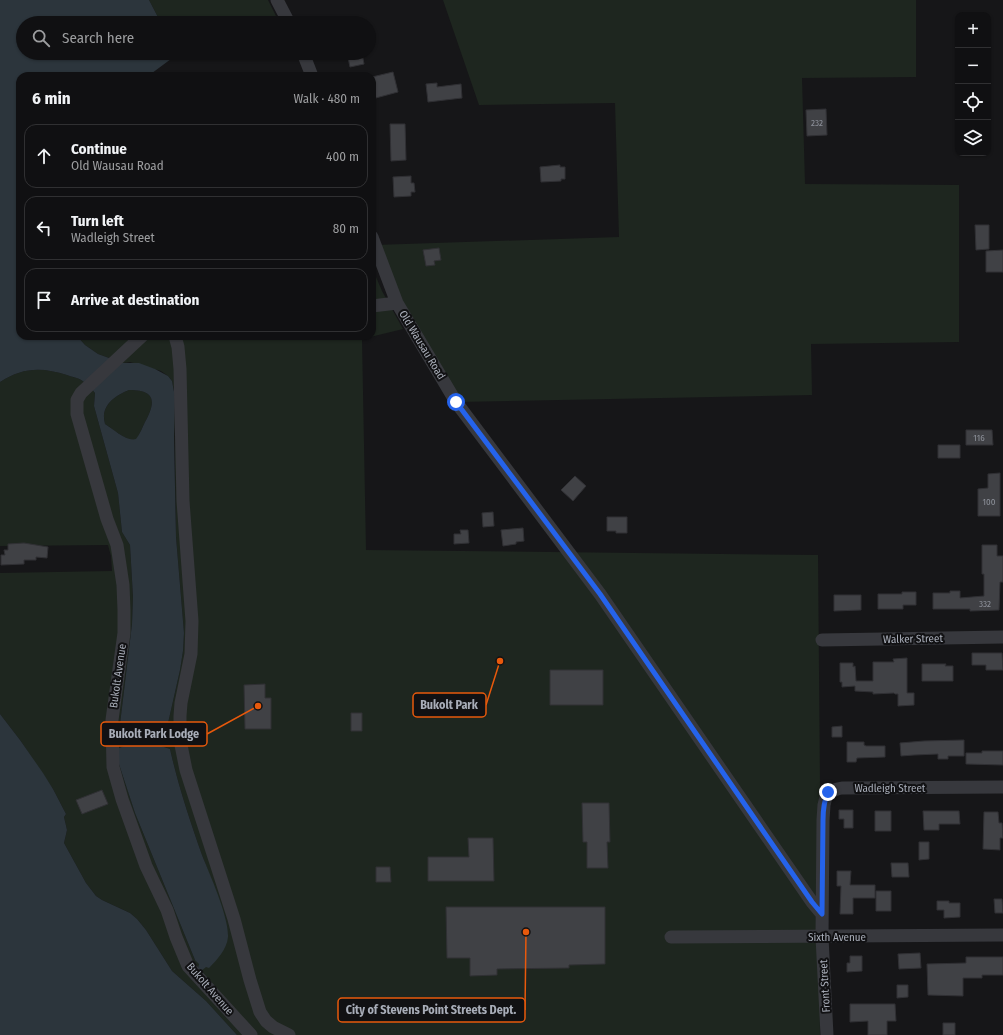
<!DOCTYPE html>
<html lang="en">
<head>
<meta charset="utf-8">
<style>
	:root { --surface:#101012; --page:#19191b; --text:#f1f3f6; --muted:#9c9d9f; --line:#303032 }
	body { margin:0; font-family:"Fira Sans Condensed",sans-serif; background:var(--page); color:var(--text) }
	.controls { position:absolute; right:12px; top:12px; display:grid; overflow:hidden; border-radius:8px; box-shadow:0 1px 3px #0004 }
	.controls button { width:36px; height:36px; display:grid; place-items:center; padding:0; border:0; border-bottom:1px solid var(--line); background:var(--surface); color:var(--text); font:20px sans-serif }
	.stop { position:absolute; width:12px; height:12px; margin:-9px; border:3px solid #2563eb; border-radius:50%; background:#fff }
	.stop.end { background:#2563eb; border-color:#fff; box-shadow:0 1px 4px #0008 }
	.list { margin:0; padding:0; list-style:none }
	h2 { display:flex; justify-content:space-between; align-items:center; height:52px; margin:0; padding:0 16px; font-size:17px }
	h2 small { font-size:13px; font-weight:400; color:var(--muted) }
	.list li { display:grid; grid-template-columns:26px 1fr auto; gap:12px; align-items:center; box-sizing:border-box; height:64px; margin:0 8px 8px; padding:0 8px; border:1px solid var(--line); border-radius:12px }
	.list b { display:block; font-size:15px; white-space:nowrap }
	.list p { margin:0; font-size:13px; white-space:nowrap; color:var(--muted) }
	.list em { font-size:13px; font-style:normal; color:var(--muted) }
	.icon { flex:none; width:22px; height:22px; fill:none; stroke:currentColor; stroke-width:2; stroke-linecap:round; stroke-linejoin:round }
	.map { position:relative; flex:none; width:1003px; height:1035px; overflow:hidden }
	.search { position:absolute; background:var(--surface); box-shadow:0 1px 3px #0004; left:16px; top:16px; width:360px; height:44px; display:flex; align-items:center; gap:10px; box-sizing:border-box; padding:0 14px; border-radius:22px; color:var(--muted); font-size:15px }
	.panel { position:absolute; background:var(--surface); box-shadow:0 1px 3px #0004; left:16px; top:72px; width:360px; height:268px; border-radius:12px }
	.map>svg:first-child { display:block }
	.green { fill:#1e261f }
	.water { fill:#2c353c; fill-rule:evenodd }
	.building { fill:#404145; stroke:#303034 }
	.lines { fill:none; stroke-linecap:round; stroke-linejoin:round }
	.street { stroke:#37383d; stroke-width:13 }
	.route { stroke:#2563eb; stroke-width:5 }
	.labels { text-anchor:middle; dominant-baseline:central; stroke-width:4; stroke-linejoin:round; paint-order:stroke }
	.number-label { font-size:9px; fill:#8e929b }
	.street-label { font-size:11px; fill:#a8adb8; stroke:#111113 }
	.leader { fill:none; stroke:#e8590c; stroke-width:1.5 }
	.callout-dot { fill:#e8590c; stroke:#111113; stroke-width:1.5 }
	.callout { fill:#111113; stroke:#e8590c; stroke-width:1.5 }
	.callout-label { font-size:12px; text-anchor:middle; font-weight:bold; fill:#a8adb8 }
</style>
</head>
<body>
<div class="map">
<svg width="1003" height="1035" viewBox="0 0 1003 1035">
	<rect width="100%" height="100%" fill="#161618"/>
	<!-- green -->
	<path class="green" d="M149,0H268L278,20L270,23H161Z
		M443,0H916V77L802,78L805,184L959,185V342L811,344L812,395L456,402L402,302L375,245L619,237L615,103L479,105Z
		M372,277H376L382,291L403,329L362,339L366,550L818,555L820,786L823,791L818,812L820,1035H237L206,1001L172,971L146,930L137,919L130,913L102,900L96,896L86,883L64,843L67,830L64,817L66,814L53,789L20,740L0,714V573L112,571L111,556L108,545L0,546V382C23,367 42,367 67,375C72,377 80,378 84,382C88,385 92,389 95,393L94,406L118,493L122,532L130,545L133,597L132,624L120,724L121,731L135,735V742L119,748L117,758L135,813L195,960L228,937C224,909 212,882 202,855C190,821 178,785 170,749L151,743V736L166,732L180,670L183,651L184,633L176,537L174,391L172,381L168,376L161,371L130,362L123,363L98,354L85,345L77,336H372Z
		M129,390C156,390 156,402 145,422C142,428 140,434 136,440C127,442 113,429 105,424C100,406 114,396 129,390Z"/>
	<!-- water -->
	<path class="water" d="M0,0H149L161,23H23V53H228L216,58L171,59L148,76H20V336H77L85,345L98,354L123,363H139L155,369L168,376L172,381L175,397L174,436L176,537L184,633L183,651L180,670L166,732L151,736L152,743L170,749C178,785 190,821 202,855C210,875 229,917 228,937C227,949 217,960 209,968L206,967L201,971L198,969L199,964L195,960L135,813L117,758L119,748L135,742V735L121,731L120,724L132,624L133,597L130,545L122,532L118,493L94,406L95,393C92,389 88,385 84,382C80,378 72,377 67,375C42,367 23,367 0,382ZM129,390C156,390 156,402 145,422C142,428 140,434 136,439C127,442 113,429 105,424C100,406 114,396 129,390Z
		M0,714L20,740L43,773L53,789L66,814L64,817L67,830L64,843L86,883L96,896L102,900L130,913L137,919L146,930L172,971L206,1001L237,1035H0Z"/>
	<!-- building -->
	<path class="building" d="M347,53H362L364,64L350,67Z
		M393,72L398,92L372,99V77Z
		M437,83V87L461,84L462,98L428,102L426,84Z
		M826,109L827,135L807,136L806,110Z
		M390,124H405L406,160L391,161Z
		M560,165V167H565V179H561V181L541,182L540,167Z
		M411,176V183H414L415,192H411V196L394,197L393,177Z
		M975,225H989V249L976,250Z
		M439,248L441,260L434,261L435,265L426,266L423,250Z
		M1003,250V272H986V251Z
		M966,430H992L993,445H966Z
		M938,445H960V458H938Z
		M1000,473V516H978V489L988,488V474Z
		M575,476L586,486L573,501L561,490Z
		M493,512L494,526L483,527L482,513Z
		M607,517H627V533H616V531H607Z
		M523,528L524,541L516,542V544L503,546L501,530Z
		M460,530H468L469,543L454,544V534H461Z
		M24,543L48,547L47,558L36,557V560H24V564L1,565V555H5L4,550H8V544Z
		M982,545H997V556H1003V582H1000L999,610L970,611V609H933V593H950V591H960V598L984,596V574H982Z
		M902,592H916V605H903V609H878V594H902Z
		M834,595H861V610L834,611Z
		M972,653H1002L1003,670H986V665H972Z
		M907,658V693H914V705L898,706V694H895L894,693L873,694V692L855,691V686L842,687V682H840V663H853V667L855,666L856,681H873V662H894L893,659Z
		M922,664H946L945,666H953V681H922Z
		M550,670H603V705H550Z
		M265,684V698H271V729H245L244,685Z
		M351,713H362V731H351Z
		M842,726V737H832V727Z
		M964,740V756H948V759H938V754L914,755L901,756L900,743L924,741Z
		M847,742H864V745L866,746H885V757L857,758L856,762H847Z
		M982,751H1003V765L966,764V753H982Z
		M102,790L108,804L82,814L76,800Z
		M582,803H609L610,842H607L608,868H587V842H583Z
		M839,810H853V828H844V819H839Z
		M875,811H891V831H875Z
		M923,811H959L960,824H939V830H924Z
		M984,812H998L999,823H1002L1003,838H1000V850L983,849Z
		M468,838H493L494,881H428V857H469Z
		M919,842H929V859L919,860Z
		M891,863H908L909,877H892Z
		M376,867H390L391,882H376Z
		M837,871H851L850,885H875V898H853V914H840L841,886H837Z
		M876,891H891V911H876Z
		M994,899H1002L1003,913H995Z
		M937,901H949V903H960V917L944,918V910H937Z
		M446,907H605V964L569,965V968L497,969V975L470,976V958H447Z
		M920,953L921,968L899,969L898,954Z
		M850,956H862V971L847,972V963H850Z
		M966,957H1003V975H982V978H963V996L928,995L927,964L966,963Z
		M897,985H908V997L897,998Z
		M850,1004H895L896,1021H887V1035H868V1021L850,1022Z
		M943,1023H955V1035H943Z"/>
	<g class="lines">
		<!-- street -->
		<path class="street" d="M277,0L289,23
			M303,53L312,76
			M372,237L397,303L456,402L600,594L812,902L822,914
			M372,306L397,303
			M142,336L81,393L77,400V414L107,519L117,545L123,585L124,610V633L112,720L113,767L122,799L146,866L167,910L176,937L188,966L251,1035
			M175,336L178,347L180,369L183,501L192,621L191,654L181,703L180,716V740L186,770L234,919L250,980L260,1012L266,1021L273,1027L289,1035
			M822,640L1003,637
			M671,937L1003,935
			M827,1035L822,937L823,820L824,805L826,797L828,793L837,789L842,788L1003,787"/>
	</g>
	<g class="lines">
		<!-- route -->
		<path class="route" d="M456,402L600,594L812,902L822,914L823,820C823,811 824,801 828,792"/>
	</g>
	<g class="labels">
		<!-- number labels -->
		<g class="number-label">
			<text x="817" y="123">232</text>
			<text x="979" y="438">116</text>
			<text x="989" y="502">100</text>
			<text x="985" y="604">332</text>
		</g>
		<!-- street labels -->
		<g class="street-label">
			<text transform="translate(422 345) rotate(59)">Old Wausau Road</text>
			<text transform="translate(913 639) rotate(-1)">Walker Street</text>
			<text transform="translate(118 676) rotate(-82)">Bukolt Avenue</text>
			<text x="890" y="788">Wadleigh Street</text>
			<text x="837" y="937">Sixth Avenue</text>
			<text transform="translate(825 986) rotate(-93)">Front Street</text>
			<text transform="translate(210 989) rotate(49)">Bukolt Avenue</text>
		</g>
	</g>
	<!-- callouts -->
	<path class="leader" d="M500 661L486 705M258 706L207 734M526 932L525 1010"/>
	<g class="callout-dot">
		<circle cx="500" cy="661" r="4"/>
		<circle cx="258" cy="706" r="4"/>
		<circle cx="526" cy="932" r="4"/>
	</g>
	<g class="callout">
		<rect x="413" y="693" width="73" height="24" rx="4"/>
		<rect x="101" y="722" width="106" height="24" rx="4"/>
		<rect x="338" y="998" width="187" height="24" rx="4"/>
	</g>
	<g class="callout-label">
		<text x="449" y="709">Bukolt Park</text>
		<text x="154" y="738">Bukolt Park Lodge</text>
		<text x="431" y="1014">City of Stevens Point Streets Dept.</text>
	</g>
</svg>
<div class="controls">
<button>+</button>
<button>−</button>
<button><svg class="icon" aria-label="locate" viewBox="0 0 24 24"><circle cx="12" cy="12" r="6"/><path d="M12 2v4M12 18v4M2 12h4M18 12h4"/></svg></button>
<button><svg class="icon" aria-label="layers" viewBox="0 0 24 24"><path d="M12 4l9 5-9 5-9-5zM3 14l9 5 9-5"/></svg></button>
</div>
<div class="stop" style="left:456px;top:402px"></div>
<div class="stop end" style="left:828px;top:792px"></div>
<div class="search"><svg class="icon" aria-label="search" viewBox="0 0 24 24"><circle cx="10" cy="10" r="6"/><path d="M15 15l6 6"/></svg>Search here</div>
<section class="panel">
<h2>6 min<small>Walk · 480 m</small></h2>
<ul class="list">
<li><svg class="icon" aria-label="ahead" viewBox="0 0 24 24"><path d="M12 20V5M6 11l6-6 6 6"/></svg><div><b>Continue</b><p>Old Wausau Road</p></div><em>400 m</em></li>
<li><svg class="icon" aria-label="left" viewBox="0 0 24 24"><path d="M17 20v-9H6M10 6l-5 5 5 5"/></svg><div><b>Turn left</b><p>Wadleigh Street</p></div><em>80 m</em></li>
<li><svg class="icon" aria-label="arrive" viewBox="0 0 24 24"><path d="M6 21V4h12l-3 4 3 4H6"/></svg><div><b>Arrive at destination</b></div></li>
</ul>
</section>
</div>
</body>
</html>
